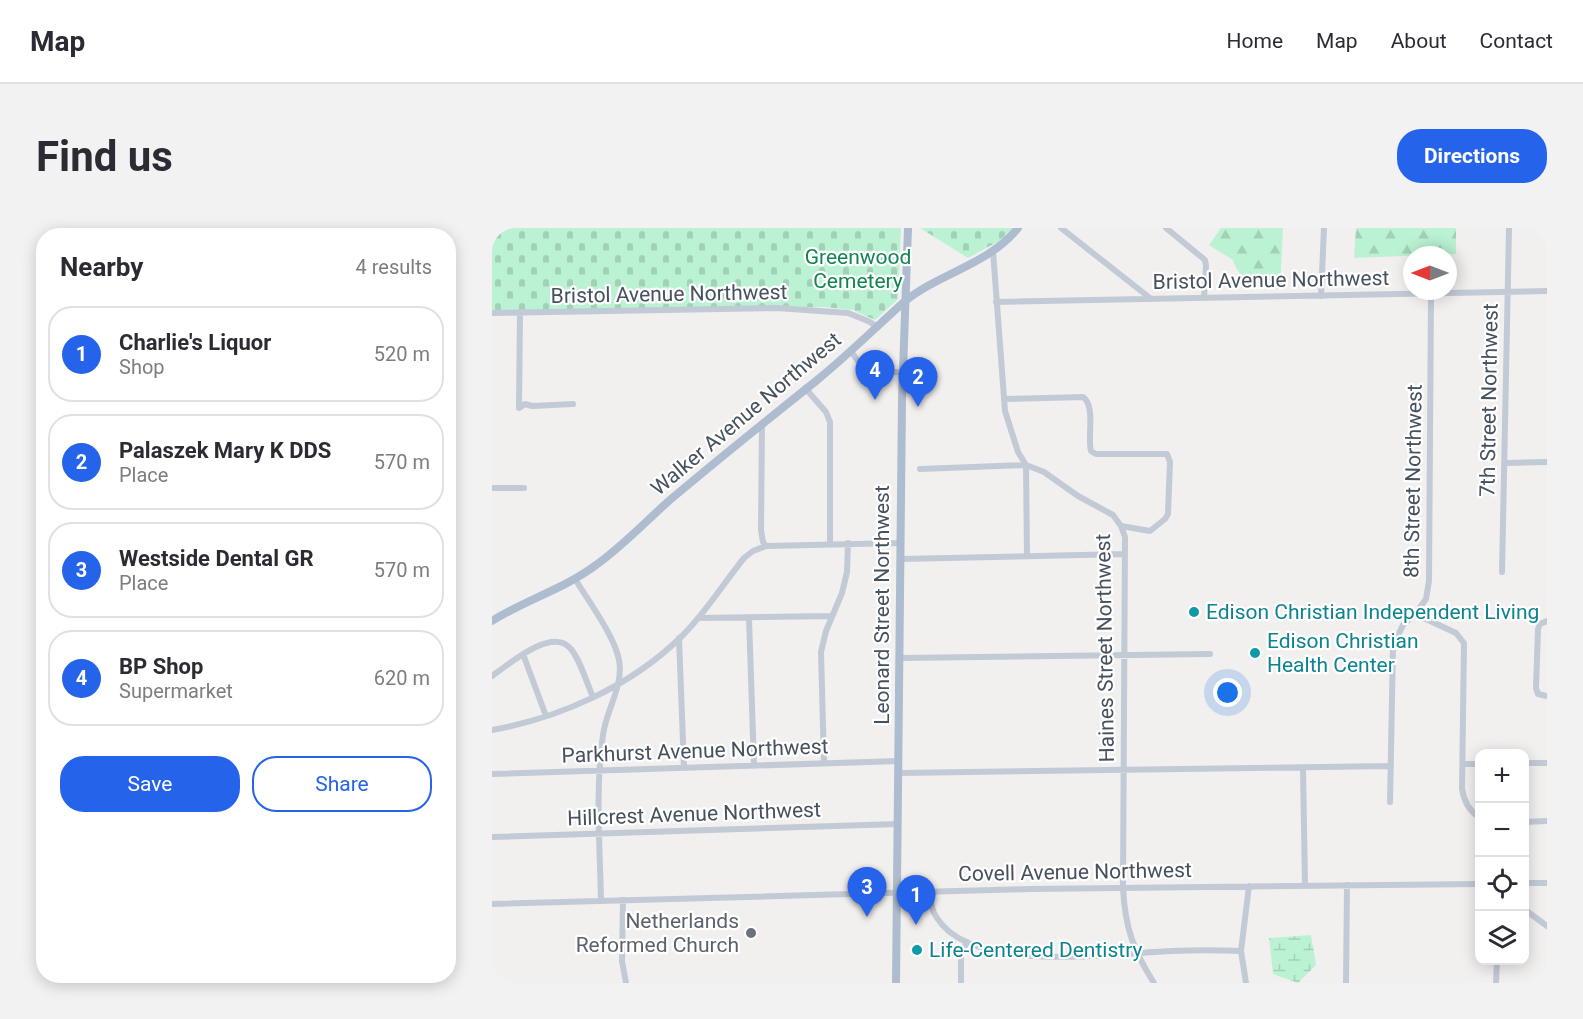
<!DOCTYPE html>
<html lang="en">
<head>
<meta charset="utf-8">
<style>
	:root { --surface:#fff; --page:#f2f2f3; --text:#2b2b33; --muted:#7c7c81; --line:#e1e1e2; --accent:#2563eb }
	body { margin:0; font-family:Roboto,sans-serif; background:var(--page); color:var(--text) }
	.controls { position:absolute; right:18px; bottom:18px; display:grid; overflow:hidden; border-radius:12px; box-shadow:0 3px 15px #0003 }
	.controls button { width:54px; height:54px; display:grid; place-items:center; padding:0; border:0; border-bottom:2px solid var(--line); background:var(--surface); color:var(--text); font:30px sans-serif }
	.compass { position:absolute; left:911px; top:18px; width:54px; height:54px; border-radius:50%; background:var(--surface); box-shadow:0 3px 15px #0003; rotate:270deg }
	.you { position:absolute; left:736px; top:465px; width:21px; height:21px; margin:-15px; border:4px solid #fff; border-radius:50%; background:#1a73e8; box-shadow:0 0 0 9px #1a73e833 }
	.badge { display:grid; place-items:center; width:39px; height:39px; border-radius:50%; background:var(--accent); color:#fff; font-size:20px; font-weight:700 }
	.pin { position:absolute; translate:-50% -50px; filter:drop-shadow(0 2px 3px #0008) }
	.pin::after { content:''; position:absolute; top:32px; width:21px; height:18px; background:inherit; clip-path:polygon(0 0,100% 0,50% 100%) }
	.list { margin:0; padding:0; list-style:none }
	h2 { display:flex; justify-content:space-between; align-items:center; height:78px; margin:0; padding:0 24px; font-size:26px }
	h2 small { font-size:20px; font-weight:400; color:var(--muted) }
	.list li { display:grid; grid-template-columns:39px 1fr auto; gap:18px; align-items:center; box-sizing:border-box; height:96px; margin:0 12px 12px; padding:0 12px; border:2px solid var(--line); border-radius:24px }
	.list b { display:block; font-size:22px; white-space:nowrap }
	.list p { margin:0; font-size:20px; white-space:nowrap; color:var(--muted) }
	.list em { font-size:20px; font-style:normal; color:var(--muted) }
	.actions { display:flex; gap:12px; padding:18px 24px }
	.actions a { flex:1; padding:14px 0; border:2px solid var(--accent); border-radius:24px; text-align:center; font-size:21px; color:var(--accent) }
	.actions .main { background:var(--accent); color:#fff }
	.icon { flex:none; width:33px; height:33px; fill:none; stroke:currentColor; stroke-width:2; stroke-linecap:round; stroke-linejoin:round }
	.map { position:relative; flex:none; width:1055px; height:755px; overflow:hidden; border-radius:24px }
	header { display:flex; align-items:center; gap:36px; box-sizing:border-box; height:84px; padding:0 30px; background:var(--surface); border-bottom:2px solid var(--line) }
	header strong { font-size:28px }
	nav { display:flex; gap:33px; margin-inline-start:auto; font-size:21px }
	.intro { display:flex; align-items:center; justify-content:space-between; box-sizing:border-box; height:144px; padding:0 36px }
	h1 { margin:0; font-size:42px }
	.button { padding:15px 27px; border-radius:24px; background:var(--accent); color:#fff; font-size:21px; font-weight:700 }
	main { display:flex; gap:36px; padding:0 36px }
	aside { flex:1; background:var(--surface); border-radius:24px; box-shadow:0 3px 15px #0003 }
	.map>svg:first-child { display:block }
	.forest { fill:url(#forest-firs) }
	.wetland { fill:url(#wetland-marsh) }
	.cemetery { fill:url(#cemetery-stones) }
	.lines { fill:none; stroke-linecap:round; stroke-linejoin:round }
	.minor { stroke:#c2cad5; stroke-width:6 }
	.major { stroke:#adbccf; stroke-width:8 }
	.culture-dot { fill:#0f9aa8; stroke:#fff; stroke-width:2 }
	.worship-dot { fill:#6b7280; stroke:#fff; stroke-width:2 }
	.labels { text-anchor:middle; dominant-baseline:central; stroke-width:4.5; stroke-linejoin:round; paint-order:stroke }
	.park-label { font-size:21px; fill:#128451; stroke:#fff }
	.street-label { font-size:21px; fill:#46515e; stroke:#fff }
	.culture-label { font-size:21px; fill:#0d838f; stroke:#fff; text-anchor:start }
	.worship-label { font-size:21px; fill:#5b616d; stroke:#fff; text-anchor:end }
</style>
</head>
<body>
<header>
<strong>Map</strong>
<nav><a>Home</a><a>Map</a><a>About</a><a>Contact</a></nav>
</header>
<div class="intro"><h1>Find us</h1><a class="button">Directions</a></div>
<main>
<aside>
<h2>Nearby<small>4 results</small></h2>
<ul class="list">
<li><span class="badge">1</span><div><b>Charlie's Liquor</b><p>Shop</p></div><em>520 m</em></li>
<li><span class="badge">2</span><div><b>Palaszek Mary K DDS</b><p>Place</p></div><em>570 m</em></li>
<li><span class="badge">3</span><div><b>Westside Dental GR</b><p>Place</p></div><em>570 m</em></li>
<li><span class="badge">4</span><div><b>BP Shop</b><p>Supermarket</p></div><em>620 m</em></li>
</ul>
<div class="actions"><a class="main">Save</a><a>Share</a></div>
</aside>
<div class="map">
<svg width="1055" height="755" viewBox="0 0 1055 755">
	<defs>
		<pattern id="forest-firs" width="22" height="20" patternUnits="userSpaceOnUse" patternTransform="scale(1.5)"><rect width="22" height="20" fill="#bbf2d3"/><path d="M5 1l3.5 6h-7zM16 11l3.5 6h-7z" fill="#a2d1b8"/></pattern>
		<pattern id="wetland-marsh" width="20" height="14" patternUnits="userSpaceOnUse" patternTransform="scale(1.5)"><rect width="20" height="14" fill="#bbf2d3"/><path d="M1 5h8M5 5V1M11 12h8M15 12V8" fill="none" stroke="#a2d1b8"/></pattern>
		<pattern id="cemetery-stones" width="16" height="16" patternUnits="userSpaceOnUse" patternTransform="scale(1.5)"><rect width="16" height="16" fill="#bbf2d3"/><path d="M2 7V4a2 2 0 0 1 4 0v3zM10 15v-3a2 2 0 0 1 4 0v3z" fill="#a2d1b8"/></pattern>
	</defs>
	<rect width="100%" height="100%" fill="#f2efef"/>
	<!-- forest -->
	<path class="forest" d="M729,0H791L788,61C768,60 747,54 741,32L717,17Z
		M864,0H964V26L862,30Z"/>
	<!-- wetland -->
	<path class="wetland" d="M819,707L824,737L806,755L781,746L777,710Z"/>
	<!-- cemetery -->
	<path class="cemetery" d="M0,0H409L406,71L383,92L361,82L331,79L0,83Z
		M428,0H521L507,13L476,30Z"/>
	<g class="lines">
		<!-- minor -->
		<path class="minor" d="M569,0L658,70
			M674,0L713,32L714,38L712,70
			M501,23L513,183L526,224L534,237L535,328
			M829,68L832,0
			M504,74L1055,63
			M28,84L27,180L33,176L40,178L81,176
			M0,85L285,80L356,85L376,93L386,99
			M359,123C374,148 383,144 410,144
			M313,160L334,184L338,194V315
			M512,171L591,169C604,178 595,209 599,223L604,226H675L678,234L676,286L673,291L658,303L629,298
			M270,196L269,302L271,314L274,318
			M1013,235L1055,234
			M428,241L534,237L552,244L586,268L621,287L629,298L633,309L631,660C633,699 641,722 662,755
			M0,260H32
			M409,331L633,326
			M1010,344L1017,0
			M83,351C96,372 123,409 127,432C132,458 114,482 111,507C103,562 108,619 109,673
			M923,386L964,405L972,415L970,561C972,573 977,583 987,589
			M206,390L340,388
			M257,390L262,538
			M1055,393L1048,396L1046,401L1044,460L1046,466L1055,468
			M187,410L192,540
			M31,426L54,488
			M408,430L718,426
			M0,448C16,437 58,400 77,419C87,428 95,456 101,469
			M0,502C68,490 139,458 189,409C213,386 231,356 252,330L261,323L274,318L409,315
			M332,535L329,424L334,403L350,365L355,344L356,315
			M1032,535H1055
			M971,536H987
			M811,540L813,657
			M407,545L899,538
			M0,546L407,533
			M898,574L901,418L911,397L923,386L934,371L937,353L939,65
			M1032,594L1055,593
			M0,609L406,596
			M1032,655H1055
			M438,663C439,673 439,682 445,690C481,747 622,725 680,723C703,722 726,722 749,723
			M131,672L130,733L134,755
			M0,676L538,661L987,656
			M1032,681L1055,698
			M469,755V725L475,714
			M754,755L749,723L757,658
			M854,755L855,657
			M1004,755L1005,732"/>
		<!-- major -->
		<path class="major" d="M0,393C33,372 72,361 104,337C131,318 154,293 179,271C227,231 275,192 324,153C355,128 383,100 412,74C447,45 496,37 526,0
			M404,755L410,172L416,0"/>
	</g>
	<!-- markers -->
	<g class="culture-dot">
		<circle cx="702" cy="384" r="6"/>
		<circle cx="763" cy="425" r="6"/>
		<circle cx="425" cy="722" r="6"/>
	</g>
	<circle class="worship-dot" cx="259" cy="705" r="6"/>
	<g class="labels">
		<!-- park labels -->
		<g class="park-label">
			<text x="366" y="29">Greenwood<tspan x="366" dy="24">Cemetery</tspan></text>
		</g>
		<!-- street labels -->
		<g class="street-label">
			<text transform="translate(779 52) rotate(-1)">Bristol Avenue Northwest</text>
			<text transform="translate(177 66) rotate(-1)">Bristol Avenue Northwest</text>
			<text transform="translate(997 172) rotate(-89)">7th Street Northwest</text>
			<text transform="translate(254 186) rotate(-40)">Walker Avenue Northwest</text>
			<text transform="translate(921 253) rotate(-89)">8th Street Northwest</text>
			<text transform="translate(390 377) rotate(-90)">Leonard Street Northwest</text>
			<text transform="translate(613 420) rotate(-91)">Haines Street Northwest</text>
			<text transform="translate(203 523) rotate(-2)">Parkhurst Avenue Northwest</text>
			<text transform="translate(202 586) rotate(-2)">Hillcrest Avenue Northwest</text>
			<text transform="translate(583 644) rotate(-1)">Covell Avenue Northwest</text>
		</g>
		<!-- culture labels -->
		<g class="culture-label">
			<text x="714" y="384">Edison Christian Independent Living</text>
			<text x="775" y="413">Edison Christian<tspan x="775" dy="24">Health Center</tspan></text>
			<text x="437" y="722">Life-Centered Dentistry</text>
		</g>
		<!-- worship labels -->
		<g class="worship-label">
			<text x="247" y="693">Netherlands<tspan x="247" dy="24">Reformed Church</tspan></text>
		</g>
	</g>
</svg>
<div class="controls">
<button>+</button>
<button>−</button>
<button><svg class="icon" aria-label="locate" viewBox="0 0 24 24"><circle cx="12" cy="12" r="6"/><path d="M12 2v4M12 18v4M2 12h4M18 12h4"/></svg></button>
<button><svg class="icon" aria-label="layers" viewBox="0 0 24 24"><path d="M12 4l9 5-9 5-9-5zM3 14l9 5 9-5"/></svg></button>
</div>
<svg class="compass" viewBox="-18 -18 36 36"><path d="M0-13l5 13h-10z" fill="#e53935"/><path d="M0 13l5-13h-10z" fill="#7c7c81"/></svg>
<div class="you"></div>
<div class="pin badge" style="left:424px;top:697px">1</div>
<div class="pin badge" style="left:426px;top:179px">2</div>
<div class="pin badge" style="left:375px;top:689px">3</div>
<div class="pin badge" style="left:383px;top:172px">4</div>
</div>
</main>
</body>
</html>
